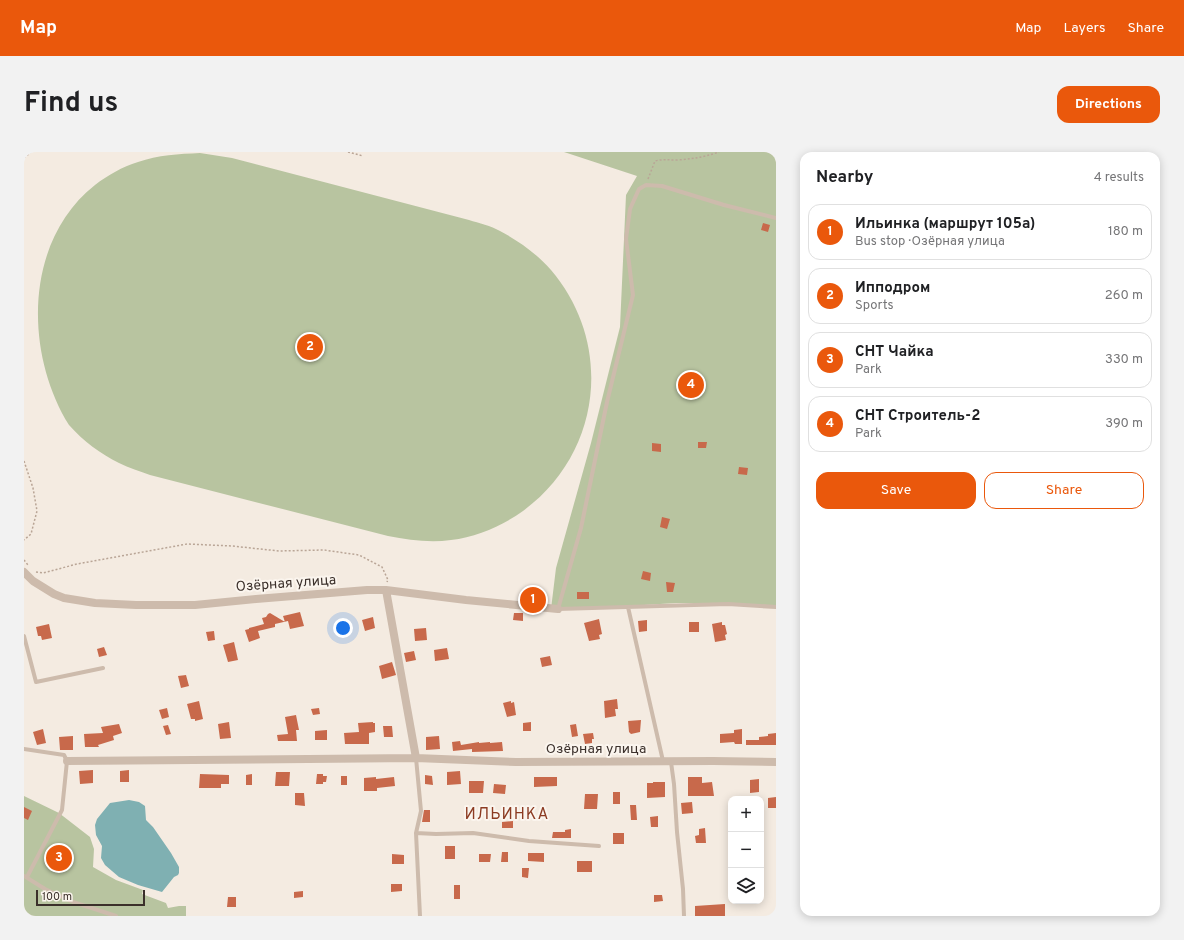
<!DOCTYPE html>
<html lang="en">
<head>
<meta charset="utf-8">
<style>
	:root { --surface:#fff; --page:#f2f2f2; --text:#202124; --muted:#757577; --line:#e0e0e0; --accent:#ea580c }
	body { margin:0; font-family:Overpass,sans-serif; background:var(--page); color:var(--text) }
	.controls { position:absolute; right:12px; bottom:12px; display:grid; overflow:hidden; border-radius:8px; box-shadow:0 2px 10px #0003 }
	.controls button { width:36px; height:36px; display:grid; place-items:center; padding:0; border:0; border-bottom:1px solid var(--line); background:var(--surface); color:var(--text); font:20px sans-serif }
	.scale { position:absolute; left:12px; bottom:10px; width:109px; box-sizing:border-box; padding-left:4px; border:2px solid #3b302b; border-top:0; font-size:11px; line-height:14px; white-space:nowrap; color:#3b302b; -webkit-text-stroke:3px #fbf5ee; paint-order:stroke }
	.you { position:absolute; left:319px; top:476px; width:14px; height:14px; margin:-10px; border:3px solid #fff; border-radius:50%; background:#1a73e8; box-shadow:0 0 0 6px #1a73e833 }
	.badge { display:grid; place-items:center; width:26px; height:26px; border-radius:50%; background:var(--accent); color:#fff; font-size:13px; font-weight:700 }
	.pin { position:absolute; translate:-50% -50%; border:2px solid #fff; box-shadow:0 1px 4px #0006 }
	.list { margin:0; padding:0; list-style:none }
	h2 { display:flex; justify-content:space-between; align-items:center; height:52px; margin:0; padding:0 16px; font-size:17px }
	h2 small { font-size:13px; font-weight:400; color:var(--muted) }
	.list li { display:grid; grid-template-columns:26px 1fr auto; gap:12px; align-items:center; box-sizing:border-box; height:56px; margin:0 8px 8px; padding:0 8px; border:1px solid var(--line); border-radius:12px }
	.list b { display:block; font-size:15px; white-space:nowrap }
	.list p { margin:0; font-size:13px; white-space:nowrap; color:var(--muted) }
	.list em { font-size:13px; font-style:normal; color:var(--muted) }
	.actions { display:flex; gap:8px; padding:12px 16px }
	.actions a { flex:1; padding:9px 0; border:1px solid var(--accent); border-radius:12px; text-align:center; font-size:14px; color:var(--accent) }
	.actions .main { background:var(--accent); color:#fff }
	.icon { flex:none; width:22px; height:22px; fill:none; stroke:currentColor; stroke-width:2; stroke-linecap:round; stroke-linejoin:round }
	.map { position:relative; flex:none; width:752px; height:764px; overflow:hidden; border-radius:12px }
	header { display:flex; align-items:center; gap:24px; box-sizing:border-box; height:56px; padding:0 20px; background:var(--accent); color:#fff }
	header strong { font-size:19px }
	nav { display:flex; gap:22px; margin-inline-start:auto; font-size:14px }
	.intro { display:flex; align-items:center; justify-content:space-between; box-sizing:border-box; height:96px; padding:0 24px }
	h1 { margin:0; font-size:28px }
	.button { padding:10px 18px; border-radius:12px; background:var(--accent); color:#fff; font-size:14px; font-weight:700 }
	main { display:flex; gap:24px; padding:0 24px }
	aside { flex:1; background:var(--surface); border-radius:12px; box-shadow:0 2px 10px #0003 }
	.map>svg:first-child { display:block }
	.green { fill:#b8c4a0 }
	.water { fill:#7fb0b2 }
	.building { fill:#c8694b }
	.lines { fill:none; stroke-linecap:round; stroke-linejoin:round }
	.path { stroke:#b9a596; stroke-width:1.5; stroke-dasharray:2 2; stroke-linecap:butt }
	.lane { stroke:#cdbbac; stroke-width:4 }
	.street { stroke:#cdbbac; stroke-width:8 }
	.labels { text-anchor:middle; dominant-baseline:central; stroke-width:4; stroke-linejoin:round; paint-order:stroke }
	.street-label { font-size:14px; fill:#3b302b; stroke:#fbf5ee }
	.quarter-label { font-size:16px; letter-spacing:1px; fill:#8c3b22; stroke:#fbf5ee }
</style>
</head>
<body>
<header>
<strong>Map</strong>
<nav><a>Map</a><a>Layers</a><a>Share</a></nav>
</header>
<div class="intro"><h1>Find us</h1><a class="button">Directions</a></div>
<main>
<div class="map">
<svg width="752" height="764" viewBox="0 0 752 764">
	<rect width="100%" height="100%" fill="#f4ebe1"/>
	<!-- green -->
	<path class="green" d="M540,0H752V454L700,451H652L604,454L527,457L532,416L567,291L596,175L602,43L613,24Z
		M176,1L208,6L445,68C455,71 467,74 476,79C495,89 513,102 527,118C590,192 578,301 499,359C478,374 453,385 427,388C406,391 385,388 364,384L126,323C116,319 105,316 95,311C77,302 59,289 45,273C0,200 0,89 71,33C84,23 98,15 114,10C134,3 155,2 176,1Z
		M0,644L35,661L66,685L70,697L69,715L92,728L119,738L118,742L142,751L144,756L155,754H162V764H0Z"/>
	<!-- water -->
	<path class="water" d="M105,648L115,650L121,654L122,668L129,675L147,701L155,715V721L154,723L150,725L138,740L114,733L95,725L81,713L77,706L78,694L72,683L71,673L73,667L86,651Z"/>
	<!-- building -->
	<path class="building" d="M739,71L746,73L744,80L737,78Z
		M674,290H683L682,296H674Z
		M628,291L637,292V300L628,299Z
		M715,315L724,316L723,323L714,322Z
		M638,365L646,367L643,377L636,375Z
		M619,419L627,421L626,429L617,427Z
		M642,430L651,431L649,440H643Z
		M553,440H565V447H553Z
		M276,460L280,474L266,477L264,469L251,472V475L234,479L236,486L225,490L221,478L225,477V476L240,472L238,466L242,465L244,462L246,461L261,470L259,464Z
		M490,461H499V469L489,468Z
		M349,465L351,476L341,479L338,468Z
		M575,467L578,482L575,483L576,487L565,489L560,471Z
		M623,468V479L615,480L614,469Z
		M665,470H675V480H665Z
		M698,470V473H701L703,482L701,483L702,488L691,490L688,472Z
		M25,472L28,486L18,488L17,484H14L12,475Z
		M402,476L403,488L391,489L390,477Z
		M190,479L191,488L184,489L182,480Z
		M210,490L214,508L204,510L199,493Z
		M80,495L83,503L75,505L73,497Z
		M423,496L425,507L411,509L410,498Z
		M390,499L392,508L382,510L380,501Z
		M526,504L528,513L518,515L516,506Z
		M368,510L372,523L358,527L355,514Z
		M162,523L165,534L157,536L154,524Z
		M593,547L594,557H591L592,564L581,566L580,549Z
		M175,549L179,567L171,569V567H167L163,552Z
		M487,549V551L490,550L492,563L483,565L479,551Z
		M143,556L145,565L138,567L135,558Z
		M295,556L296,562L289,563L287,557Z
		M272,563L275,578H272L273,589H254L253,583L264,582L261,565Z
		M617,568L616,580L607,582L605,580L604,569Z
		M205,570L207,586L196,587L194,572Z
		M349,570V571H351V580L345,581V592H321L320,581L335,580L334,571Z
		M507,570V579H499V571Z
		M95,572L98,581L89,584L90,588L74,593L75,595H61L60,582L79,581L77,575Z
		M552,572L554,584L548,585L546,573Z
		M144,573L147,582L142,583L139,574Z
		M359,574H368L369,585H360Z
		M19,577L22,591L13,593L9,580Z
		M718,577V592H711L710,590L696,591V582L710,581V578Z
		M303,578V588H291V579Z
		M569,581L570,587H568V591L561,592L559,582Z
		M752,581V593H722V588H735V585L744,584V582Z
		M49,584V598H36L35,585Z
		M415,584L416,597L402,598V585Z
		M436,589L437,593L455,590V591L466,590V591L478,590L479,599L448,600V597L429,599L428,590Z
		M69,618V631L56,632L55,619Z
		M105,618V630H96V619Z
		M436,619L437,632L423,633V620Z
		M252,620H266L265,634H251Z
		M176,622L205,623V632H197V636H175Z
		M228,622V633H222V623Z
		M293,622H299V624H303L302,630H299V632H292Z
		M401,623L408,624L409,633L401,632Z
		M317,624H323V633H317Z
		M352,625V627L370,625L371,634L353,636V639H340V626Z
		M510,625H533V634L510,635Z
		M664,625H678V631L688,630L690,644H664Z
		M735,627V640L726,641V628Z
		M445,629H460L459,641H445Z
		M629,630H641V645L623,646V631H629Z
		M470,632L482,633L481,642L469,641Z
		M589,640H596V652H589Z
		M271,641H280L281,654L271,653Z
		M561,642H574L573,657H560Z
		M752,645V656H744V646Z
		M668,650L669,661L658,662L657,651Z
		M606,653H612L613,668H607Z
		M0,655L8,659L4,668L0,666Z
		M400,658H406V670H398Z
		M634,664V675H627L626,665Z
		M489,669V676H478V670Z
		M681,676L682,691H672L671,684L675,683V677Z
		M547,677V686H528L529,680H541V678Z
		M589,681H600V692H589Z
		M421,694H431V707H421Z
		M478,700H484V710H477Z
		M504,701H520V710L504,709Z
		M368,702L380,703V712H368Z
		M455,702H467L466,710H455Z
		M553,709H568V720H553Z
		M498,716H505L504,726L498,725Z
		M367,732H378V739L367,740Z
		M430,733H436V747H430Z
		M279,739V745L270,746V740Z
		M630,743H638L639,749L630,750Z
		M204,745H212V755H203Z
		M701,752V764H671V754Z"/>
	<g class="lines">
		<!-- path -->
		<path class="path" d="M324,0L339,4
			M0,6L7,0
			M624,27L631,9C638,7 645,8 653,8C668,7 681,5 695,0
			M0,309L9,336L13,359L7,382L0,388
			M0,408L4,413
			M12,420L19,421L53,412L163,392L208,394L255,399L300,398L335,403L358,415L364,428L363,430"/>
		<!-- lane -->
		<path class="lane" d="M752,66L700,53L638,34L622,33L615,37L606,57L602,87L609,143L583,250L557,376L534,457L704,452L752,455
			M604,455L639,609
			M0,484L12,530L79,516
			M0,597L40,603L43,609L38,658L3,725
			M392,606L397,659L392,681L412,682L449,681L505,689L575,694
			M647,610L650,632L653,680L659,737L660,764
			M392,681L396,764
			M0,724L21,737L49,750L92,764"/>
		<!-- street -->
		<path class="street" d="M0,420L9,429L30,442L40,446L71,451L112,453H171L232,447L343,438H362L442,448L534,457
			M362,438L392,606
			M43,609L392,606L492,610L689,609L752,610"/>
	</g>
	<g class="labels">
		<!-- street labels -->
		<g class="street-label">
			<text transform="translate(262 432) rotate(-4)">Озёрная улица</text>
			<text x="572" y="597">Озёрная улица</text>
		</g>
		<!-- quarter labels -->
		<g class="quarter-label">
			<text x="483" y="663">ИЛЬИНКА</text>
		</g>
	</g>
</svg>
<div class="controls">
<button>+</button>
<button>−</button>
<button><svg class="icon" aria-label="layers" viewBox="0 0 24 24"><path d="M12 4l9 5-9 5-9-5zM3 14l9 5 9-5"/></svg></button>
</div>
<div class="scale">100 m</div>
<div class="you"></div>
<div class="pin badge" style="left:509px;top:448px">1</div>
<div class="pin badge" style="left:286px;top:195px">2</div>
<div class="pin badge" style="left:35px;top:706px">3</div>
<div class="pin badge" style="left:667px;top:233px">4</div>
</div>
<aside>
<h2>Nearby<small>4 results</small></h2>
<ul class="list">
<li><span class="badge">1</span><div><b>Ильинка (маршрут 105а)</b><p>Bus stop · Озёрная улица</p></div><em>180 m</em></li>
<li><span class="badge">2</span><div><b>Ипподром</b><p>Sports</p></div><em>260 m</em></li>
<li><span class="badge">3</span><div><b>СНТ Чайка</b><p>Park</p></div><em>330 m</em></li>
<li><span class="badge">4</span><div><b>СНТ Строитель-2</b><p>Park</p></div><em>390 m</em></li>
</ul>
<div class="actions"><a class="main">Save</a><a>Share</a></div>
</aside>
</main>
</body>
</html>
